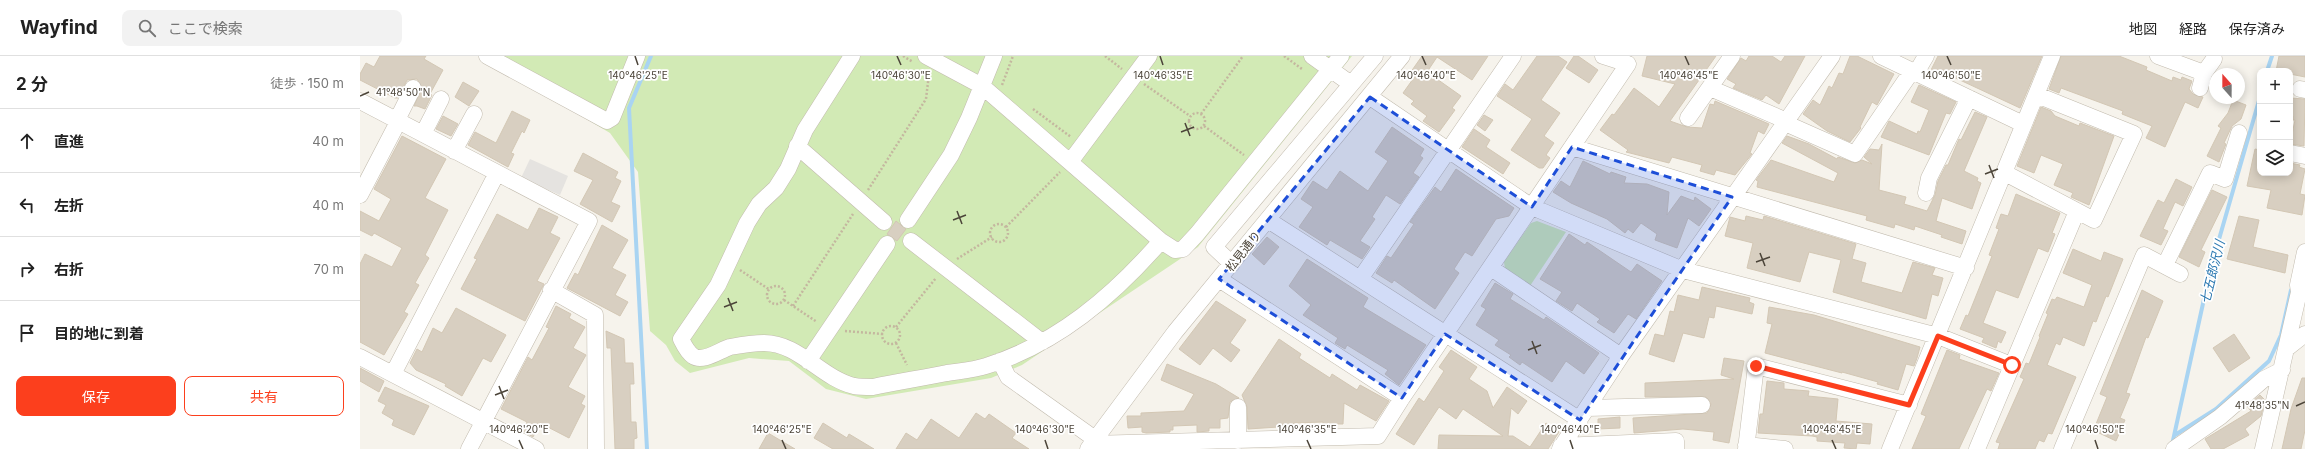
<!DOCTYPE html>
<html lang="ja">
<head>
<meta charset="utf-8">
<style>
	:root { --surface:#fff; --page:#f2f2f2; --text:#222; --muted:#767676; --line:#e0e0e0; --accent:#fc3f1d }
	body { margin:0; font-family:Inter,"Noto Sans JP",sans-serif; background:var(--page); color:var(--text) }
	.controls { position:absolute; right:12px; top:12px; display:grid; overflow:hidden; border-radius:8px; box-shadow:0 2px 10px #0003 }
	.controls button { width:36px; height:36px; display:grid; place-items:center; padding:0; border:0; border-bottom:1px solid var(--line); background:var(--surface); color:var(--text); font:20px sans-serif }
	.compass { position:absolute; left:1849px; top:12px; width:36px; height:36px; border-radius:50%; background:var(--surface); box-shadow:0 2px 10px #0003; rotate:339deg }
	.stop { position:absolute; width:12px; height:12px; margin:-9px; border:3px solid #fc3f1d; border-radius:50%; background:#fff }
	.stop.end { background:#fc3f1d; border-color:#fff; box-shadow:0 1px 4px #0008 }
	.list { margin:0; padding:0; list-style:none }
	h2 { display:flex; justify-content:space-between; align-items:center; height:52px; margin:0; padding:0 16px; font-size:17px }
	h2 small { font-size:13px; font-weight:400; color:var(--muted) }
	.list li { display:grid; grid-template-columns:26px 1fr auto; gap:12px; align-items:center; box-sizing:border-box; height:64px; padding:0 16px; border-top:1px solid var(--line) }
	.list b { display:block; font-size:15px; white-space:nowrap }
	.list em { font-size:13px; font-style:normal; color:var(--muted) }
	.actions { display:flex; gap:8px; padding:12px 16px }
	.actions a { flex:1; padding:9px 0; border:1px solid var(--accent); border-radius:8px; text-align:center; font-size:14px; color:var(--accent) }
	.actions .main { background:var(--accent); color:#fff }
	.icon { flex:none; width:22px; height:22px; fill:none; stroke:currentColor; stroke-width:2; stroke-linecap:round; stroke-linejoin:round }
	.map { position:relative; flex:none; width:1945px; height:393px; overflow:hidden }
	header { display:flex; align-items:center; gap:24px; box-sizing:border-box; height:56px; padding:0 20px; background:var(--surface); border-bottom:1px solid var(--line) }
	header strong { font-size:19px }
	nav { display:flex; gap:22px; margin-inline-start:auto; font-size:14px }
	.search { width:280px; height:36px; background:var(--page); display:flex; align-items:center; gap:10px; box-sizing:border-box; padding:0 14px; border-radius:8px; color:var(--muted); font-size:15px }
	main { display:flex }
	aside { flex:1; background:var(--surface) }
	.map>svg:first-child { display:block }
	.green { fill:#d2eab5 }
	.parking { fill:#e5e3e0 }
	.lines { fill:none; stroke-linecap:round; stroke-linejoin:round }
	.stream { stroke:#a9d4f2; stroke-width:4 }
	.building { fill:#d8cfc1; stroke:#d3c7b4 }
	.minor-casing { stroke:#c2bbae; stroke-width:17 }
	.path { stroke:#c4b79f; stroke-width:2.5; stroke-dasharray:2 2; stroke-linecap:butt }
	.minor { stroke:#fff; stroke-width:16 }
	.route { stroke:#fc3f1d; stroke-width:5 }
	.marked { fill:#1d4ed8; fill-opacity:0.2; stroke:#1d4ed8; stroke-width:3; stroke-dasharray:8 5; stroke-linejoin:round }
	.ticks { fill:none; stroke:#4b4439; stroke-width:1.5 }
	.labels { text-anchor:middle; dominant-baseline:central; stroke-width:3.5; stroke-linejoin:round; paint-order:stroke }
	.street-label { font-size:12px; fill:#4b4439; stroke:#fff }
	.water-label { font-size:13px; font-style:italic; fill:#2e7ab2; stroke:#fff }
	.ticks-label { font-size:10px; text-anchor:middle; fill:#4b4439; stroke:#fff; stroke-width:3.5; stroke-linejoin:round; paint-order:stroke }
</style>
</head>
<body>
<header>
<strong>Wayfind</strong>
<div class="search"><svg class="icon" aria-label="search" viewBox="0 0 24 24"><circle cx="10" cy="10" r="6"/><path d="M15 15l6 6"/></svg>ここで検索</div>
<nav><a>地図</a><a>経路</a><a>保存済み</a></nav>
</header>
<main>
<aside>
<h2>2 分<small>徒歩 · 150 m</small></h2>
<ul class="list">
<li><svg class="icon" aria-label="ahead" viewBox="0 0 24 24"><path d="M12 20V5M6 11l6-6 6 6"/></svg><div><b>直進</b></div><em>40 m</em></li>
<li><svg class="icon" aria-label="left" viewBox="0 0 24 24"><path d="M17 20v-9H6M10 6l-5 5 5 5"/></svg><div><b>左折</b></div><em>40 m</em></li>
<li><svg class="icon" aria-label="right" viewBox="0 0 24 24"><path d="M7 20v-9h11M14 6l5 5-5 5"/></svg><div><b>右折</b></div><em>70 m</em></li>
<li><svg class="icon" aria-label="arrive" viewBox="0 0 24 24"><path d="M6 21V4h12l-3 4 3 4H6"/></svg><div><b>目的地に到着</b></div></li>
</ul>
<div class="actions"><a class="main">保存</a><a>共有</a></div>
</aside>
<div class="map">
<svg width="1945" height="393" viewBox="0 0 1945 393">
	<rect width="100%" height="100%" fill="#f6f3ec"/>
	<!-- green -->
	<path class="green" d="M120,0H992L838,191L662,309L631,322L506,343L466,333L429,305L389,302L330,317L315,305L306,289L290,275L278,116L250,77Z
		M1177,165L1206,176L1170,230L1145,213L1144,206L1171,167Z"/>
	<!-- parking -->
	<path class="parking" d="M170,103L208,120L200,139L161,122Z"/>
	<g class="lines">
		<!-- stream -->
		<path class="stream" d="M1907,15L1912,0
			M1815,379L1856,353L1909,305L1921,279L1931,234
			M1812,389L1851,211L1900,41
			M287,393L269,52L291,0"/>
	</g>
	<!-- building -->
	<path class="building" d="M20,0H66L64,3L83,14L70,38L72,39L65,53L57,50H54L62,32L57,23L47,24L38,42H35L0,24V18L6,7L14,11Z
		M1062,0H1128L1112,24L1077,1L1067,16L1101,40L1092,52L1095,54L1079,76L1063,65L1067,60L1051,48L1054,45L1043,37L1053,23L1048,20Z
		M1177,0H1198L1207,6L1181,44L1200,57L1184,80L1194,87L1186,99L1190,102L1183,112H1179L1151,94L1172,63L1137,40L1145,28L1153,34Z
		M1214,0H1218L1238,14L1229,27L1206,12Z
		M1287,0H1356L1310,65L1327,71L1342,72L1350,48L1354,49L1355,45L1409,68L1404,78L1398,75L1390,97L1392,98L1375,119L1356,114L1354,119L1340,115L1342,109L1312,101L1309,107L1266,96L1268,94L1240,74L1252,58L1254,59L1274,32L1299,51L1315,28L1282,20Z
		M1389,0H1412L1421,6L1425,0H1445L1419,48L1406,39L1402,44L1373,32L1376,28L1367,23L1381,2L1386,5Z
		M1490,0H1497L1534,18L1517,49L1512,46L1500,71L1501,72L1490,86L1467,75L1443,58L1453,44L1460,49L1469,30L1472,32L1479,17L1483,18Z
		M1578,0H1682L1660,52L1587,18L1584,20L1571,14Z
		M1701,0H1759L1787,11L1786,14L1812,25L1813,21L1821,24L1822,21L1832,25L1829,33L1833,38L1843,41L1838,52L1825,46L1805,91L1786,82L1792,70L1762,58L1763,55L1701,32L1699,37L1689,33Z
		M1919,0H1945V21L1930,18V15H1916Z
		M103,26L119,35L109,50L95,41Z
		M1559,29L1596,46L1590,58L1586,57L1569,99L1521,81L1529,65L1557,78L1558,75L1560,76L1569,54L1551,46Z
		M1930,42L1945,43L1944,90L1930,88L1935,64H1933V60L1930,59Z
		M1873,44L1886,49L1881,63L1872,70L1864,87L1866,88L1859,106L1847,100L1861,72L1858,70L1868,57Z
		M1681,51L1691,55L1695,60L1719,70L1720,67L1754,80L1729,149L1711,141L1713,137L1694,129L1703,108L1681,99L1674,117L1657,110Z
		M152,55L170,64L164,77L162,75L151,97L154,98L148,111L108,89L115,76L136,87Z
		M1615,56L1627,61L1604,115L1618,122L1617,125L1621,127L1612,153L1582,142L1576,165L1606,175L1602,188L1581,181L1582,179L1555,170L1554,174L1535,168L1534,172L1506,164L1507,160L1397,131L1398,125L1396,124L1411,104L1474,126L1478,117L1422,87L1427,80L1449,88L1477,103L1478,101L1495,107L1502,104L1512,108L1504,101L1510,93L1519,94L1522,88L1519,134L1546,141L1544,148L1567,155L1575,139L1578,125L1586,109H1588L1599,83L1601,84Z
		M1124,59L1133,64L1125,75L1117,69Z
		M83,60L98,68L91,80L76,73Z
		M1032,71L1064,93L1060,100L1063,102L1053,117L1059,121L1040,148L1026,139L1012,161L1015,163L1000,185L1010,191L1002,203L970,184L967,189L939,171L953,151L941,143L953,125L967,134L980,115L1008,135L1028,105L1015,96Z
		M1114,73L1130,84L1126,91L1150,107L1143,118L1102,91Z
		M42,80L86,103L65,142L88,154L65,199L69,202L55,227L59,229L44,256L48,258L24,299L0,286V208L5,198L32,211L42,192L14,177L12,180L0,174V155L19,165L31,143L14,133Z
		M1895,93L1900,94V117H1930V107L1940,109L1939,111L1945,113L1940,138L1945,139L1942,159L1907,152L1911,134L1887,130Z
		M223,97L258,116L255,122L261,125L251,146L260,150L252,166L220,148L233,124L214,115Z
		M1223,105L1250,118L1251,116L1266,121L1264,127L1287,128L1309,136L1307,159L1321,140L1334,145L1335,141L1351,153L1339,170L1328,162L1317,192L1295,184L1297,178L1281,167L1273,177L1268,173L1265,177L1247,163L1211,147L1193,136L1201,125L1210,131Z
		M1096,113L1154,152L1149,160L1136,163L1112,200L1105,196L1094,213L1099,217L1075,253L1034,224L1032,227L1016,217L1027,200L1031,202L1054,168L1050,166L1075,131L1081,136Z
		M1816,123L1832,131L1823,150L1815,146L1803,173L1808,175L1801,189L1780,180L1798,144L1804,147Z
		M1852,134L1867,141L1841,194L1845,196L1839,211L1819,201Z
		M1656,138L1700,157L1692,177L1695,178L1688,196L1678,192L1658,242L1636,234L1623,267L1646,276L1641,287L1638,285L1636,292L1622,286L1624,282L1600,273L1606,259L1608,260L1632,200L1629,199L1639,173L1636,172L1641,158L1648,160Z
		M179,152L198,161L190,177L200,182L177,225L184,228L165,265L101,233L117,203L114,202L137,158L168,174Z
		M1386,160L1403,164L1404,160L1496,188L1492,203L1506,207L1501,226L1542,237L1553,206L1575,212L1572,219L1583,222L1578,240L1572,238L1566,263L1473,236L1481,204L1449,196L1440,226L1387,212L1393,187L1365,180L1370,161L1385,165Z
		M1879,160L1899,164L1893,191L1928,199L1925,217L1867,203Z
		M536,165L546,173L537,185L527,178Z
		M242,169L268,184L252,212L266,219L255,239L268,246L260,260L207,232L215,217L218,219Z
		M1209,178L1225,189L1227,186L1271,216L1277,208L1302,225L1276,263L1268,258L1254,277L1237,266L1240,263L1217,247L1212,255L1196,245L1202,236L1180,223Z
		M907,181L919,191L904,209L892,198Z
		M1713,193L1741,205L1744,196L1763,203L1748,241L1746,240L1736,266L1733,265L1724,290L1703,281L1700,289L1696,287L1687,309L1716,321L1692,378L1688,377L1684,386L1679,384L1675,393H1638L1640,387L1636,386L1664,323L1660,321L1666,307L1669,308L1680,281L1679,280L1688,258L1686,257L1692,243L1695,244L1697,241L1724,251L1732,229L1703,217Z
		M947,203L1008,242L1003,251L1066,289L1039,329L1025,318L1028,314L987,289L985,293L975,287L978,282L943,259L951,249L929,230Z
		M1135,227L1153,238L1150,243L1184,264L1186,261L1239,297L1224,318L1206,305L1192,326L1162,306L1160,309L1149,301L1151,299L1135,289L1139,284L1116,269L1126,253L1121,250Z
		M1342,231L1390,242L1389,246L1394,248L1392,258L1356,250L1354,262L1349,261L1344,282L1323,277L1314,306L1289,298L1295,278L1304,280L1310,255L1314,256L1318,239L1339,244Z
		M1782,234L1803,245L1788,282L1786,281L1766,337L1770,338L1760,362L1765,364L1756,385L1737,376L1739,370L1736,368L1747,341L1740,338Z
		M856,245L886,264L870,287L880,294L871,306L853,292L840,309L819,293Z
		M196,250L211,258L209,262L225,271L213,292L226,299L208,331L225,340L221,348L225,350L209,382L180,367L173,381L163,375L167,366L141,353L168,301L172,304L189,272L186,271Z
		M1409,251L1454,259L1560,291L1557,302L1554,310L1546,308L1538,334L1517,328L1518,326L1482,316V317L1405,297L1412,268L1407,267Z
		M96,252L146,279L131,306L123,302L102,340L85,330L86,328L56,314L50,307L57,293L62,296L73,272L82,277Z
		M246,275L264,283L265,307H273L274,328H270L271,366H276L277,382L274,383V393H255L251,292H247Z
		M1874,278L1890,302L1869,316L1853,292Z
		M919,283L941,298L939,302L970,322L972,318L997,334L1000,329L1029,345L1016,365L984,347L983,368H963V366L934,367V370L888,373L887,351L882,339Z
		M1091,294L1117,311L1109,323L1127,335L1133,352L1147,331L1167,345L1158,358L1151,352L1148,380H1153L1170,391L1186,367L1199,376L1188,393H1078L1079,379L1143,380L1103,353L1096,363L1079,351L1054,389L1036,378L1059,342L1064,346L1084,315L1079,311Z
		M1587,294L1600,299L1599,303L1639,317L1631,335L1627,333L1599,393H1552L1566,360L1561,358Z
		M1364,302L1384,305L1369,387L1353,384L1354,376L1323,373L1274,377L1273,362L1347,357L1351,348L1346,341H1285V327L1374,323L1361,319Z
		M807,308L856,328L879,342L870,346L868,362L860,363V372H849V375L837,376V369L813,370V374H810V376L786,377L782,376V371L768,372L767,360H781V357L824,355L834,338L801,324Z
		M0,312L24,325L19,336L0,325Z
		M1942,322H1945V374L1941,393H1922L1931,353Z
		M1407,325L1424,327V333L1449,335L1448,340L1478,343L1476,365L1512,368L1510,388L1497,387L1496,393L1484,392L1485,387L1457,385V381L1452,380L1398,377L1400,358H1403Z
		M25,331L69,350L54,379L32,369L34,364L22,357L26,349L18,345Z
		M1900,339L1905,344L1901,360L1885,373L1889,379L1863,393H1851L1845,383L1891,355L1887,350Z
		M616,357L625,363L629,358L656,377L652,382L669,393H536L546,377L557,384L571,363L599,382Z
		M1260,361V372L1238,373V363Z
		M463,367L487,382L489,378L514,393H473L454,382Z
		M408,377L435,393H399Z"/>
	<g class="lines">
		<!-- minor casing -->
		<g class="minor-casing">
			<path id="minor" d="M127,0L247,65L252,62L277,0
				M492,0L445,74L428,113L416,132L399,148L387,167L358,229L321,283C324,289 327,296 333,300C343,307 360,294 370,291C381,289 393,287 404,287C439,287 461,322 494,330C500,331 507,331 513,331C537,326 562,322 587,317C600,315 614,314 626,310C697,288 753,240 801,185
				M566,0L622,30L801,185L815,194L823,193L837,178L981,0
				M952,0L991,28
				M1521,0L1663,68
				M1798,0L1844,17
				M1556,17L1566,0
				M1350,32L1427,65
				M1840,32L1844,17L1854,3
				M1940,33L1945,34
				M1010,41L1172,151L1323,214L1578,280L1651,309
				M0,45L229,165L109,393
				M1328,62L1372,0
				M37,64L53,32
				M1425,67L1495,98L1552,15
				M63,78L81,43
				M437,90L524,166
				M1212,91L1606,212
				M94,95L114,58
				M1930,97L1945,100
				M710,106L789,0
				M1645,117L1734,164L1774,78L1677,39
				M1566,137L1569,122L1609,42
				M0,139L38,66
				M548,164L591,99L609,62L634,0
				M908,164L1220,364
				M551,185L682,286
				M872,208L854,191L1015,0
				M1805,209L1850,117L1865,123L1879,77
				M1131,212L1261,300
				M859,223L1042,342
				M1000,223L1153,0
				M191,234L235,259L236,393
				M1926,293L1945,278
				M0,301L176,393
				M448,305L527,188
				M640,305L648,321L735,383
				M33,318L137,117
				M878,351V385
				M1227,352L1342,349
				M731,388L1018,380L1042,342L1268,8L1243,0
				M1386,389L1425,393
				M1201,390L1316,385V393
				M728,393L815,276L1042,0
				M1200,393L1261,300L1472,0
				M1386,393L1396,310L1549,349
				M1530,393L1692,0
				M1617,393L1717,155
				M1702,393L1784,199L1820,218
				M1814,393L1860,361L1904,323L1922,314
				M1903,393L1939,236L1938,229L1945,196"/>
		</g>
		<!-- path -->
		<path class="path" d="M543,0L553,6
			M745,0L762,13
			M924,0L942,13
			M784,28L830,60
			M642,29L653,0
			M673,53L711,81
			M829 65a8 8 0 1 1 16 0a8 8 0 1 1-16 0Z
			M841,58L883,0
			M844,70L884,99
			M508,134L566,43L569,18
			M630 177a9 9 0 1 1 18 0a9 9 0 1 1-18 0Z
			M646,171L700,116
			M597,203L632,181
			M380,214L410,234
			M407 239a9 9 0 1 1 18 0a9 9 0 1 1-18 0Z
			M424,244L457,266
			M433,250L493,158
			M522 279a9 9 0 1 1 18 0a9 9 0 1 1-18 0Z
			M536,271L576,222
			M485,275L523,278
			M536,287L547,309"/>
		<!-- minor -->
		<use href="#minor" class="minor"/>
	</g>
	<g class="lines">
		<!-- route -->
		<path class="route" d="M1396,310L1549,349L1578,280L1652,309"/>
	</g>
	<!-- marked area -->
	<path class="marked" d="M1010,41L1172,151L1212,91L1372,141L1220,364L1085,278L1042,342L859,223Z"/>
	<!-- ticks -->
	<path class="ticks" d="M275,0L278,9M537,0L541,9M800,0L803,9M1062,0L1066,9M1325,0L1329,9M1587,0L1591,9M0,40L9,36M825,67L830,80M821,76L834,71M1629,109L1634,122M1625,118L1638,113M597,155L602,168M593,164L606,159M1400,197L1405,210M1396,206L1410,201M368,242L373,255M364,251L377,246M1172,285L1177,298M1168,294L1181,289M139,330L144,343M135,339L148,334M1936,350L1945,346M159,384L163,393M422,384L426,393M685,384L688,393M947,384L951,393M1210,384L1213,393M1472,384L1476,393M1735,384L1738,393"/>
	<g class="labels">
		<!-- street labels -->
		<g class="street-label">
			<text transform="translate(883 195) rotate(-51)">松見通り</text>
		</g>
		<!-- water labels -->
		<g class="water-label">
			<text transform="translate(1852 216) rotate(-76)">七五郎沢川</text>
		</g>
	</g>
	<g class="ticks-label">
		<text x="278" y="23">140°46'25"E</text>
		<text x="541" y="23">140°46'30"E</text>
		<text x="803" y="23">140°46'35"E</text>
		<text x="1329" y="23">140°46'45"E</text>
		<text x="1591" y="23">140°46'50"E</text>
		<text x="1066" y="23">140°46'40"E</text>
		<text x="43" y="40">41°48'50"N</text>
		<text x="1902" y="353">41°48'35"N</text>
		<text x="159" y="377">140°46'20"E</text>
		<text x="422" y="377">140°46'25"E</text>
		<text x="685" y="377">140°46'30"E</text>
		<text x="947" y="377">140°46'35"E</text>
		<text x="1210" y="377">140°46'40"E</text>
		<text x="1472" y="377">140°46'45"E</text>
		<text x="1735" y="377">140°46'50"E</text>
	</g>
</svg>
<div class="controls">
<button>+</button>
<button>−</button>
<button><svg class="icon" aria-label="layers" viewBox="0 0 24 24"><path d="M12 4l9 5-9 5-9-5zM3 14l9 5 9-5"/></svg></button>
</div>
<svg class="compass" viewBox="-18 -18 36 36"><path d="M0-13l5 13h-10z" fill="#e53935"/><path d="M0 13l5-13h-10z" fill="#767676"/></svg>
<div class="stop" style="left:1652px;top:309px"></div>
<div class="stop end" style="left:1396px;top:310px"></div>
</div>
</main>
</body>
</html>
